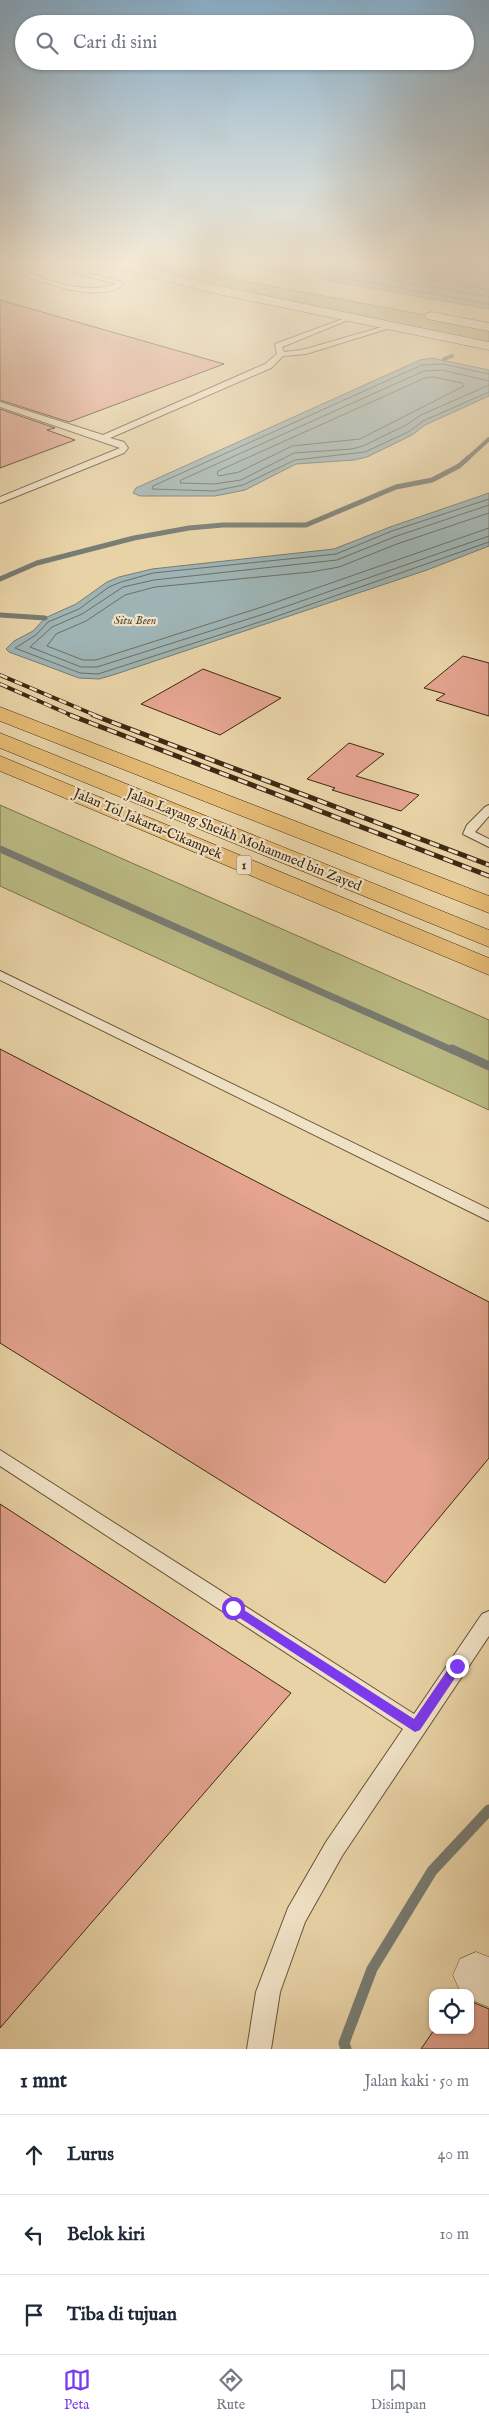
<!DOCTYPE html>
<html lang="id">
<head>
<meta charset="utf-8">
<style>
	:root { --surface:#fff; --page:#f2f2f3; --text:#1f2937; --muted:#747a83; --line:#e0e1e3; --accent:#7c3aed }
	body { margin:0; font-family:"IM FELL English",serif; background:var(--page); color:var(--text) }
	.controls { position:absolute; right:15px; bottom:15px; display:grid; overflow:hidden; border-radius:10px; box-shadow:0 1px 4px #0004 }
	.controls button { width:45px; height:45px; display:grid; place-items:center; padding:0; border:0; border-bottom:1px solid var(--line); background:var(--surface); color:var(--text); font:25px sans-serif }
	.stop { position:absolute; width:15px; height:15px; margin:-11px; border:4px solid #7c3aed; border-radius:50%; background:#fff }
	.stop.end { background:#7c3aed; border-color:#fff; box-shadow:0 1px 5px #0008 }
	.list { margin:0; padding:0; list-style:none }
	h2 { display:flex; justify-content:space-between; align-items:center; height:65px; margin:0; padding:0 20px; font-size:21px }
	h2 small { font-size:16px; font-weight:400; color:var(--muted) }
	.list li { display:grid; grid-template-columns:32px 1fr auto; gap:15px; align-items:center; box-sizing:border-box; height:80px; padding:0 20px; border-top:1px solid var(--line) }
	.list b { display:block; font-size:19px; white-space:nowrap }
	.list em { font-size:16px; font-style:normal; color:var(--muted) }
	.icon { flex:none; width:28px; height:28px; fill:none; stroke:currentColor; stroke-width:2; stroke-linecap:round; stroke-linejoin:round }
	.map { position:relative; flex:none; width:489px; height:2049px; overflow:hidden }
	.search { position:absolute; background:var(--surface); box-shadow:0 1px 4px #0004; left:15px; right:15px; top:15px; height:55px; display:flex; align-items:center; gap:12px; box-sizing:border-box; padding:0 18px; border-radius:28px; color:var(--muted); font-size:19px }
	.sheet { height:305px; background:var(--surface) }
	nav { display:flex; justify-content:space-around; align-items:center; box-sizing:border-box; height:70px; border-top:1px solid var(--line); background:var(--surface); font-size:14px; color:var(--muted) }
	nav a { display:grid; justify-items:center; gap:2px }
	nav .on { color:var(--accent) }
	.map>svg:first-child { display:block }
	.green { fill:#bbbb84; stroke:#7d724a }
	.water { fill:#9eb4b4; stroke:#787c73 }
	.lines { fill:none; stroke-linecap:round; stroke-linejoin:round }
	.shore { stroke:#6e6e62; stroke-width:1 }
	.stream-far4 { stroke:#787c73; stroke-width:4 }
	.stream-far3 { stroke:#787c73; stroke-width:5 }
	.stream-far2 { stroke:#787c73; stroke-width:7 }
	.stream-far1 { stroke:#787c73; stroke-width:9 }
	.stream { stroke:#787c73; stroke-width:11 }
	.building { fill:#e4a490; stroke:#3f2911 }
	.lane-casing { stroke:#695436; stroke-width:2 }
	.street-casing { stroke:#695436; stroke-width:1 }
	.secondary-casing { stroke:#3f2911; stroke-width:1 }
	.highway-casing { stroke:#3f2911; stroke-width:1 }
	.lane { fill:#f0e2c6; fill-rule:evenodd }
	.street { fill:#f0e2c6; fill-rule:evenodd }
	.secondary { fill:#f0e2c6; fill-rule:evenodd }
	.highway { fill:#e4ba74; fill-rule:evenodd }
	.rail-far1-casing { stroke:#3f2911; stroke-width:4 }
	.rail-casing { stroke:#3f2911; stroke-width:5 }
	.rail-far1 { stroke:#f0e2c6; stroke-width:2.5; stroke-dasharray:8; stroke-linecap:butt }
	.rail { stroke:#f0e2c6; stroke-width:3; stroke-dasharray:10; stroke-linecap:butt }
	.route { fill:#7c3aed }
	.labels { text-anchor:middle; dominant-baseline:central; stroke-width:4.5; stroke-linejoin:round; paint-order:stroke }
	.far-water-label { font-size:12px; font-style:italic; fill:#574c3a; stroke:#f0e2c6 }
	.shield { fill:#f0e2c6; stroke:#746047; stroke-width:1 }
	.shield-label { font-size:12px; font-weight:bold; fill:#3f2911 }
	.street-label { font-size:14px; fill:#3f2911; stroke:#f0e2c6 }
</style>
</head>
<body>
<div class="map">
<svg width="489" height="2049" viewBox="0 0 489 2049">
	<rect width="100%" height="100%" fill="#e8d3a7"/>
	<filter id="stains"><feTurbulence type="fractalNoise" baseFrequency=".004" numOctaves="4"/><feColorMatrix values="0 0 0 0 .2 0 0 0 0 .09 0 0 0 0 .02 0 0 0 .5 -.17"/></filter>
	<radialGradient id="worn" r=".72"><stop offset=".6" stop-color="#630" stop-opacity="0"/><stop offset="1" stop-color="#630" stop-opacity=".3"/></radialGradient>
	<!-- green -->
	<path class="green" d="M103,260H159L238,280L489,327V346L363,321Z
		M0,805L489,1020V1110L0,886Z"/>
	<!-- water -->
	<path class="water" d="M343,260H489V309L326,280L316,275L314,270Z
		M432,358L489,370V396L425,425L412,435L367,457L354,460L296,464L245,490L215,496H140L133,493L136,488L420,360Z
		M489,493V546L427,570L113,675L99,679L79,678L9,652L6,649L14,641L33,631L45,618L76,604L107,582L119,577L152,569L334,549L390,527Z"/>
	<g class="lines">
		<!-- shore -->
		<path class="shore" d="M342,260L340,266L328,271V275L489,304
			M348,260L345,270L347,272L489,297
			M355,260L357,266L489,290
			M489,374L443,364L422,365L153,486L152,489L214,491L243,485L295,460L365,452L410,431L423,421L489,392
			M433,377L462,383L464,386L360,439L292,446L239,472L219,476L217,474L218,471L425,378Z
			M489,381L442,370L424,371L181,480L180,483L214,484L241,480L294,453L352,449L363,446L406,425L421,415L489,385
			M489,499L392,531L336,554L153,573L121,582L109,587L79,609L48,622L36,635L15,648L80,673L98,674L269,619L489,542
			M489,505L394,537L337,560L154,580L123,587L82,614L52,627L30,647L81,667H97L267,613L489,536
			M489,513L397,544L339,567L311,572L155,587L125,595L86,621L56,634L47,646L83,660H96L265,606L489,528"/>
		<!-- stream-far4 -->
		<path class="stream-far4" d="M444,359L452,356
			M467,459L489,439"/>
		<!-- stream-far3 -->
		<path class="stream-far3" d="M0,579L37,563L134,538L189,528L223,525H306L396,487L432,480L459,466L468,458
			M0,615L45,618"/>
		<!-- stream-far2 -->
		<path class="stream-far2" d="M0,849L454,1051"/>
		<!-- stream-far1 -->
		<path class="stream-far1" d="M452,1049L489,1066"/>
		<!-- stream -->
		<path class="stream" d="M346,2049L344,2043L372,1969L432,1871L489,1810"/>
	</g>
	<!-- building -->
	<path class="building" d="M0,300L224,364L69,422L0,400Z
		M0,409L55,428L47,430L75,440L0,468Z
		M463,656L489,663V716L436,700L445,694L424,688Z
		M203,669L281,698L220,735L141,704Z
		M349,743L384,754L356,776L419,795L401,811L332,790L335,788L307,779Z
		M0,1049L489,1302V1458L385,1583L0,1343Z
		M0,1504L291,1693L0,2028Z
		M470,2001L489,2009V2049H421L434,2030H470Z"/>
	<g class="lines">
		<!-- lane casing -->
		<g class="lane-casing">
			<path id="lane" d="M30,260H41L121,282L123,285C95,306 31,277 0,268V264C35,273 80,298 116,284Z
				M348,317L353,318L282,347L284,352L302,350L389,325L393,327L306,354L283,356L271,368L110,438L124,442L128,448L124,453L0,503V497L120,448L0,407V402L103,435L265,364L277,354L275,344Z
				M489,805V816L475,832L489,839V847L463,834L467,825L485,807Z
				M0,971L489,1209V1221L0,980Z
				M0,1450L414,1714L482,1614L489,1611V1636L342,1856L305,1922L280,1992L271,2049H247L256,1992L288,1908L326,1842L403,1729L0,1466Z"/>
		</g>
		<!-- street casing -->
		<g class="street-casing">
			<path id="street" d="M476,1952L489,1957V2007L470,1999V1993L460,1991L453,1975L460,1959Z"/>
		</g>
		<!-- secondary casing -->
		<g class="secondary-casing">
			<path id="secondary" d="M97,260H119L218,286L489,342V350L217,294L98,263Z
				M432,312L489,323V331L427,319L425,316L427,313Z"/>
		</g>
		<!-- highway casing -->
		<g class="highway-casing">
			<path id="highway" d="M0,707L489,896V913L0,721Z
				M0,733L489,930V947L0,748Z
				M0,756L489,958V975L0,771Z"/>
		</g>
		<!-- lane -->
		<use href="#lane" class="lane"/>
		<!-- street -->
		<use href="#street" class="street"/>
		<!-- secondary -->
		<use href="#secondary" class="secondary"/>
		<!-- highway -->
		<use href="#highway" class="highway"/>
		<!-- rail-far1 casing -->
		<g class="rail-far1-casing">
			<path id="rail-far1" d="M0,675L97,716
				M0,684L73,716"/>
		</g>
		<!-- rail casing -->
		<g class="rail-casing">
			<path id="rail" d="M70,715L489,876
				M93,715L489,865"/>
		</g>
		<!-- rail-far1 -->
		<use href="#rail-far1" class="rail-far1"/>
		<!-- rail -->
		<use href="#rail" class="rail"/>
	</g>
	<!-- sky -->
	<linearGradient id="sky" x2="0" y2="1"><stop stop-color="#8ab4d3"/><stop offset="0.48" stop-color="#f5ebd7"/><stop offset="1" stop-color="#f5ebd7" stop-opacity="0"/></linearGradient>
	<rect width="489" height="547" fill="url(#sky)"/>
	<!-- route -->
	<path class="route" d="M233,1603L414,1719L453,1662L457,1660L463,1666L420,1730L415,1732L229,1611V1604Z"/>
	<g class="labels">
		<!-- far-water labels -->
		<g class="far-water-label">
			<text x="135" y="620">Situ Been</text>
		</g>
		<!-- shield labels -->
		<rect class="shield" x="236.5" y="855.5" width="15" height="19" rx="4"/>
		<g class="shield-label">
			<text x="244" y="865">1</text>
		</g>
		<!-- street labels -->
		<g class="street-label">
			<text transform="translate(148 824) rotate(23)">Jalan Tol Jakarta–Cikampek</text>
			<text transform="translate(244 840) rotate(22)">Jalan Layang Sheikh Mohammed bin Zayed</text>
		</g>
	</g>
	<rect width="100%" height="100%" filter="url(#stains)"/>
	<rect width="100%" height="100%" fill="url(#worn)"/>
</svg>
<div class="controls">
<button><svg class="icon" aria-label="locate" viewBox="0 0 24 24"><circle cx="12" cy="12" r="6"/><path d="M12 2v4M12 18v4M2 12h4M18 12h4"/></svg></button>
</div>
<div class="stop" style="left:233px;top:1608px"></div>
<div class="stop end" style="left:457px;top:1666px"></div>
<div class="search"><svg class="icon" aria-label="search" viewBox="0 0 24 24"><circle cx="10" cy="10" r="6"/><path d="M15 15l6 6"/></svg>Cari di sini</div>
</div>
<section class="sheet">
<h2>1 mnt<small>Jalan kaki · 50 m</small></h2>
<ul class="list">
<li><svg class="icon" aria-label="ahead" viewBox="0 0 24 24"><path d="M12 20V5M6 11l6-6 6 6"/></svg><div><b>Lurus</b></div><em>40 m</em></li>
<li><svg class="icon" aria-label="left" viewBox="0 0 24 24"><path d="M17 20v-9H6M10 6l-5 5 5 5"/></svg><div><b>Belok kiri</b></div><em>10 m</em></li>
<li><svg class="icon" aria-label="arrive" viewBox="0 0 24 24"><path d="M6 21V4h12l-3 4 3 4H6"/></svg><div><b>Tiba di tujuan</b></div></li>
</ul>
</section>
<nav>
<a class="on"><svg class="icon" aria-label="map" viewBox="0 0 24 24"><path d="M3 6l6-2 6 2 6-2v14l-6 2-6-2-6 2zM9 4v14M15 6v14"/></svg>Peta</a>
<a><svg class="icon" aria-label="directions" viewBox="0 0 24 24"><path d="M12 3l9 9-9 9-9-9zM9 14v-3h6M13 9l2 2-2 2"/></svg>Rute</a>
<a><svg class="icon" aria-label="saved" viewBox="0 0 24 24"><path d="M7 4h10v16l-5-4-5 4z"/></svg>Disimpan</a>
</nav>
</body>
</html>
